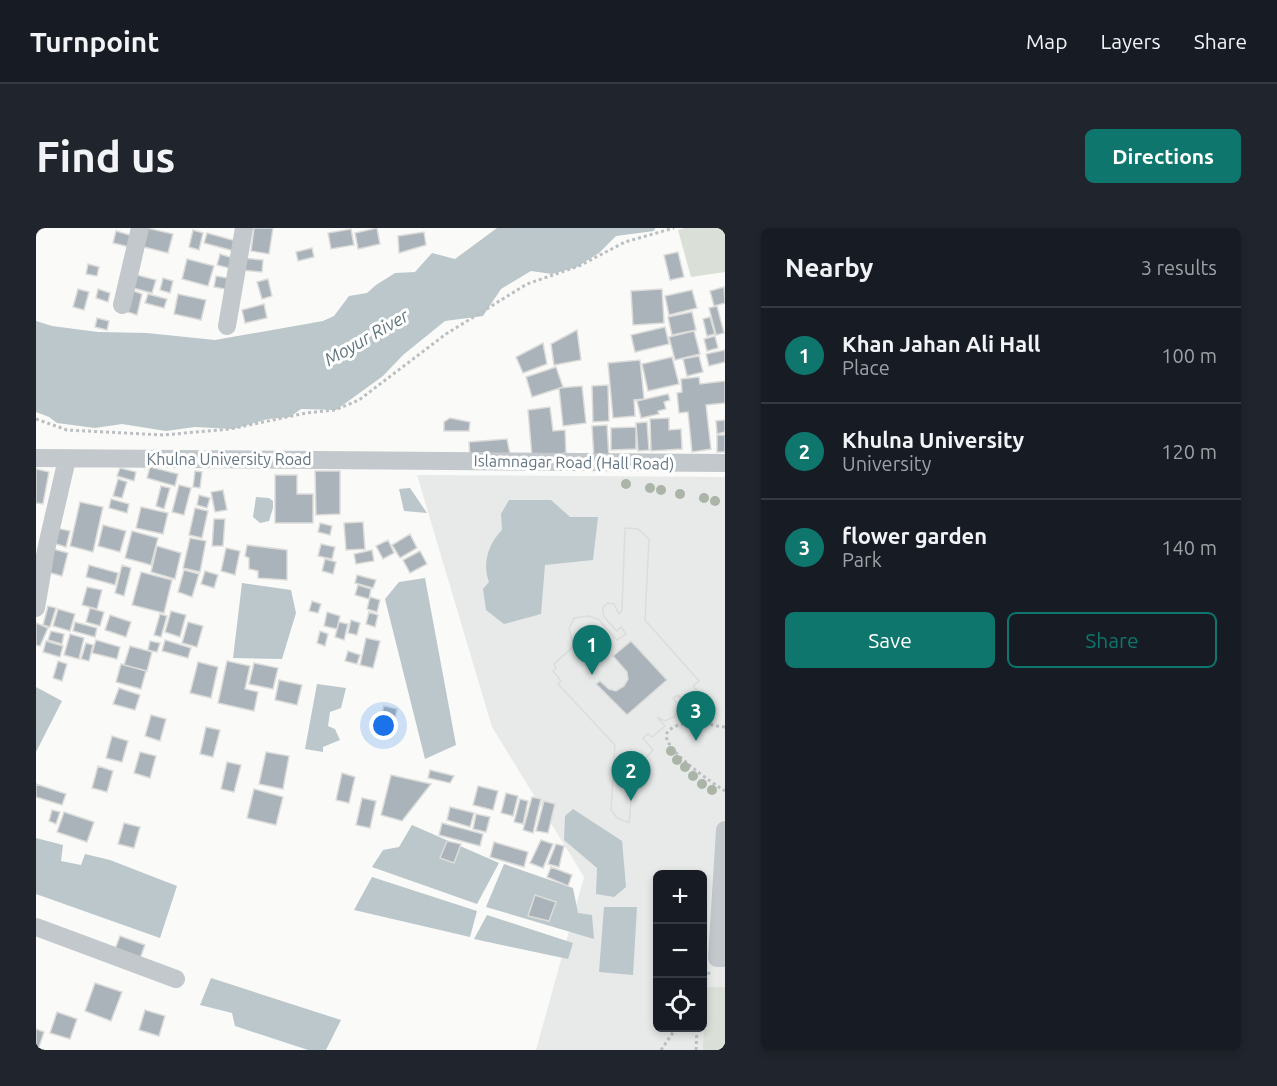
<!DOCTYPE html>
<html lang="en">
<head>
<meta charset="utf-8">
<style>
	:root { --surface:#171b24; --page:#20242c; --text:#f1f3f6; --muted:#9ea1a6; --line:#363941; --accent:#0f766e }
	body { margin:0; font-family:Ubuntu,sans-serif; background:var(--page); color:var(--text) }
	.controls { position:absolute; right:18px; bottom:18px; display:grid; overflow:hidden; border-radius:9px; box-shadow:0 3px 9px #0003 }
	.controls button { width:54px; height:54px; display:grid; place-items:center; padding:0; border:0; border-bottom:2px solid var(--line); background:var(--surface); color:var(--text); font:30px sans-serif }
	.you { position:absolute; left:348px; top:498px; width:21px; height:21px; margin:-15px; border:4px solid #fff; border-radius:50%; background:#1a73e8; box-shadow:0 0 0 9px #1a73e833 }
	.badge { display:grid; place-items:center; width:39px; height:39px; border-radius:50%; background:var(--accent); color:#fff; font-size:20px; font-weight:700 }
	.pin { position:absolute; translate:-50% -50px; filter:drop-shadow(0 2px 3px #0008) }
	.pin::after { content:''; position:absolute; top:32px; width:21px; height:18px; background:inherit; clip-path:polygon(0 0,100% 0,50% 100%) }
	.list { margin:0; padding:0; list-style:none }
	h2 { display:flex; justify-content:space-between; align-items:center; height:78px; margin:0; padding:0 24px; font-size:26px }
	h2 small { font-size:20px; font-weight:400; color:var(--muted) }
	.list li { display:grid; grid-template-columns:39px 1fr auto; gap:18px; align-items:center; box-sizing:border-box; height:96px; padding:0 24px; border-top:2px solid var(--line) }
	.list b { display:block; font-size:22px; white-space:nowrap }
	.list p { margin:0; font-size:20px; white-space:nowrap; color:var(--muted) }
	.list em { font-size:20px; font-style:normal; color:var(--muted) }
	.actions { display:flex; gap:12px; padding:18px 24px }
	.actions a { flex:1; padding:14px 0; border:2px solid var(--accent); border-radius:9px; text-align:center; font-size:21px; color:var(--accent) }
	.actions .main { background:var(--accent); color:#fff }
	.icon { flex:none; width:33px; height:33px; fill:none; stroke:currentColor; stroke-width:2; stroke-linecap:round; stroke-linejoin:round }
	.map { position:relative; flex:none; width:689px; height:822px; overflow:hidden; border-radius:9px }
	header { display:flex; align-items:center; gap:36px; box-sizing:border-box; height:84px; padding:0 30px; background:var(--surface); border-bottom:2px solid var(--line) }
	header strong { font-size:28px }
	nav { display:flex; gap:33px; margin-inline-start:auto; font-size:21px }
	.intro { display:flex; align-items:center; justify-content:space-between; box-sizing:border-box; height:144px; padding:0 36px }
	h1 { margin:0; font-size:42px }
	.button { padding:15px 27px; border-radius:9px; background:var(--accent); color:#fff; font-size:21px; font-weight:700 }
	main { display:flex; gap:36px; padding:0 36px }
	aside { flex:1; background:var(--surface); border-radius:9px; box-shadow:0 3px 9px #0003 }
	.map>svg:first-child { display:block }
	.built { fill:#e8e9e9; fill-rule:evenodd }
	.green { fill:#dadfd7 }
	.water { fill:#bbc7cb }
	.building { fill:#aab3b9; stroke:#dcdcda; stroke-width:1.5; fill-rule:evenodd }
	.lines { fill:none; stroke-linecap:round; stroke-linejoin:round }
	.path { stroke:#bbbfc2; stroke-width:3; stroke-dasharray:3 3; stroke-linecap:butt }
	.minor { stroke:#c3c8cc; stroke-width:18 }
	.tree { fill:#aab4a7 }
	.labels { text-anchor:middle; dominant-baseline:central; stroke-width:6; stroke-linejoin:round; paint-order:stroke }
	.street-label { font-size:16px; fill:#657683; stroke:#fff }
	.water-label { font-size:18px; font-style:italic; fill:#60757c; stroke:#fff }
</style>
</head>
<body>
<header>
<strong>Turnpoint</strong>
<nav><a>Map</a><a>Layers</a><a>Share</a></nav>
</header>
<div class="intro"><h1>Find us</h1><a class="button">Directions</a></div>
<main>
<div class="map">
<svg width="689" height="822" viewBox="0 0 689 822">
	<rect width="100%" height="100%" fill="#fafaf8"/>
	<!-- built -->
	<path class="built" d="M381,247L689,249V822H500L548,649L456,499ZM622,646H666V800H622Z"/>
	<!-- green -->
	<path class="green" d="M649,0H689V44L655,49L642,2Z
		M669,759H689V822H667Z"/>
	<!-- water -->
	<path class="water" d="M461,0H619L618,3L580,8L563,25L541,39L516,46L495,43L465,61L447,88L409,93L367,127L347,148L300,182L265,181L254,189L232,191L197,201L159,199L130,203L86,196L59,200L21,195L13,189L0,184V93L16,98L62,104L111,105L179,112L287,93L298,88L313,68L331,65L340,57L359,45L379,44L396,25L419,31Z
		M374,260L391,285L368,283L363,261Z
		M220,269L233,270L237,273V280L233,293L224,295L217,289Z
		M473,272H515L534,289H562L557,332L509,337L505,386L468,396L450,382L447,361L453,354C446,336 452,316 466,302L465,286Z
		M389,350L420,517L389,531L349,371L363,354Z
		M206,355L255,362L260,385L246,431L197,430Z
		M281,456L310,460L305,480L294,484L292,498L299,501L304,512L287,519V524L269,521Z
		M0,459L26,473L0,524Z
		M537,581L586,613L590,659L578,669L560,666L561,640L528,612L529,588Z
		M376,597L463,635L441,676L336,639L347,622L363,619Z
		M0,610L27,617L25,633L45,637L49,626L74,632L141,658L124,710L0,666Z
		M468,636L537,660L542,685L556,687L558,711L450,679Z
		M336,649L441,683L434,709L318,682Z
		M568,679H601L597,747L563,744Z
		M451,687L537,715L532,731L438,711Z
		M175,750L305,792L290,822H272L199,798L196,785L164,777Z"/>
	<!-- building -->
	<path class="building" d="M111,0L137,6L132,25L104,18Z
		M218,0H237L233,26L215,23Z
		M341,0L344,16L322,21L319,5Z
		M315,1L318,17L295,21L292,5Z
		M157,2L167,5L163,22L153,19Z
		M80,3L97,8L94,19L77,15Z
		M388,4L390,17L363,25L362,8Z
		M171,5L200,13L198,23L168,15Z
		M276,20L278,29L262,33L260,24Z
		M642,24L648,49L634,52L628,27Z
		M184,26L200,31L197,41L181,37Z
		M206,30L227,32L226,44L205,42Z
		M151,31L178,38L172,58L146,51Z
		M52,36L63,39L61,48L50,46Z
		M101,47L120,52L116,65L97,60Z
		M180,48L197,51L194,62L178,59Z
		M127,50L137,53L134,65L124,62Z
		M232,51L236,68L226,71L221,54Z
		M688,59L689,75L678,78L674,63Z
		M42,61L53,64L48,82L37,79Z
		M62,61L74,65L72,74L60,70Z
		M626,61L628,95L597,97L595,63Z
		M95,62L106,66L101,87L89,83Z
		M656,62L661,80L633,87L629,68Z
		M112,66L131,71L128,80L109,75Z
		M142,66L170,72L165,92L138,86Z
		M228,76L231,90L209,95L206,82Z
		M681,78L688,105L680,107L673,80Z
		M656,84L660,102L636,107L632,89Z
		M674,89L679,106L671,108L667,91Z
		M61,90L73,93L71,102L59,99Z
		M629,99L633,116L599,124L595,107Z
		M541,102L545,132L518,137L515,116Z
		M658,103L664,126L639,132L633,109Z
		M679,108L682,120L671,123L668,111Z
		M507,115L511,136L487,145L480,129Z
		M689,122V134L673,138L670,126Z
		M663,128L667,144L651,148L647,131Z
		M636,129L643,156L612,163L606,136Z
		M604,132L608,171L598,172L599,188L577,190L572,135Z
		M520,139L527,159L496,169L490,149Z
		M663,149L664,156L689,153V175L670,177L675,221L656,224L652,184L643,185L641,165L646,164L645,151Z
		M572,157L573,193L557,194L556,158Z
		M546,158L550,195L527,198L523,160Z
		M632,166L634,172L628,174L630,181L622,183L623,186L605,190L601,173Z
		M514,179L517,203L529,202L530,225L496,229L492,182Z
		M414,190L434,194L433,203H408V194Z
		M633,190V202L645,201L646,221L615,223L614,191Z
		M689,192V204L681,206L680,193Z
		M611,194L613,222L602,223L600,195Z
		M571,197L573,230L558,231L556,198Z
		M600,199V221L575,222V200Z
		M681,207H689V224H681Z
		M471,211L474,226L434,229L433,214Z
		M114,239L142,246L139,258L111,250Z
		M84,240L100,244L98,253L81,248Z
		M0,241L13,244L7,276L0,275Z
		M159,243L166,244L164,260L157,259Z
		M279,243H304V286L280,287Z
		M239,247H261V266H277V295H239Z
		M82,251L91,254L86,270L77,268Z
		M143,257L155,260L148,287L136,284Z
		M125,258L134,260L128,281L120,278Z
		M187,262L191,282L179,284L175,264Z
		M163,267L174,270L171,280L161,277Z
		M75,271L93,276L91,285L73,280Z
		M44,274L67,279L57,324L34,318Z
		M105,279L132,285L127,306L100,300Z
		M159,280L172,283L166,310L153,307Z
		M178,291H189L187,318H176Z
		M327,294L329,321L310,322L308,295Z
		M284,295L296,298L294,307L282,304Z
		M67,297L90,303L84,324L62,318Z
		M20,300L34,303L30,319L17,315Z
		M589,300L602,301L613,311L609,392L663,453L657,458L671,473L659,485L642,467L637,470L642,477L641,485L638,489L629,493L621,489L629,498L616,509L612,506L607,510L617,522L607,533L602,532L599,530L593,595L581,590L575,582L579,517L522,456L525,453L517,443L520,440L518,436L538,418L533,401L538,390L552,388L562,391L581,412L590,406L585,399L581,403L568,389L567,384V379L572,375L578,376L583,386L586,382ZM595,413L631,452L591,487L560,456L564,453L573,461L580,463L588,458L592,451L591,444L577,428Z
		M589,300L602,301L613,311L609,392L663,453L657,458L671,473L659,485L642,467L637,470L642,477L641,485L638,489L629,493L621,489L629,498L616,509L612,506L607,510L617,522L607,533L602,532L599,530L593,595L581,590L575,582L579,517L522,456L525,453L517,443L520,440L518,436L538,418L533,401L538,390L552,388L562,391L581,412L590,406L585,399L581,403L568,389L567,384V379L572,375L578,376L583,386L586,382Z
		M96,303L122,310L115,337L89,330Z
		M374,306L381,320L364,330L356,317Z
		M154,310L170,313L164,344L147,340Z
		M352,312L358,325L347,331L340,318Z
		M285,316L299,319L296,331L282,328Z
		M211,317L251,322V352L222,350V343L213,341V330L209,328Z
		M121,318L145,325L139,351L115,344Z
		M190,320L204,323L199,347L185,343Z
		M17,321L32,325L26,348L11,344Z
		M336,322L338,333L320,336L318,326Z
		M384,323L391,336L374,345L367,332Z
		M289,331L300,334L297,346L286,343Z
		M53,337L82,345L79,357L50,349Z
		M86,337L95,340L88,368L79,365Z
		M148,342L163,346L156,369L142,364Z
		M169,343L182,347L178,360L165,356Z
		M105,344L136,352L128,385L96,377Z
		M321,347L340,352L337,360L319,355Z
		M322,357L335,361L333,371L319,367Z
		M51,359L66,362L61,381L46,377Z
		M334,369L344,372L341,384L331,381Z
		M276,373L285,376L282,385L273,383Z
		M12,378L20,380L14,399L7,397Z
		M54,380L68,384L64,398L50,394Z
		M22,381L39,386L34,403L17,398Z
		M135,383L150,387L144,409L129,404Z
		M291,384L304,388L301,401L288,398Z
		M333,384L342,387L339,399L330,396Z
		M124,386L131,388L125,409L118,407Z
		M74,387L95,394L90,409L69,402Z
		M315,392L324,395L321,407L312,405Z
		M39,394L61,400L59,409L37,403Z
		M152,394L167,398L161,419L146,415Z
		M303,394L312,396L308,412L299,409Z
		M0,395L12,400L4,418L0,417Z
		M15,403L28,406L26,416L12,412Z
		M284,403L292,406L289,418L281,415Z
		M34,406L48,410L43,431L28,427Z
		M330,410L344,413L337,440L324,437Z
		M60,412L84,419L81,431L56,425Z
		M129,412L155,420L152,430L126,423Z
		M10,413L27,418L24,429L7,424Z
		M114,413L124,415L121,424L112,422Z
		M50,415L57,417L53,433L45,431Z
		M94,418L116,424L111,443L88,437Z
		M312,423L324,427L321,436L309,433Z
		M22,433L31,436L26,453L17,450Z
		M191,433L214,438L209,461L222,464L218,483L182,475Z
		M162,434L182,439L175,470L154,465Z
		M218,435L242,440L237,461L213,456Z
		M85,436L110,443L105,461L80,454Z
		M243,452L266,457L261,477L239,472Z
		M83,460L104,467L99,482L77,476Z
		M348,478L361,481L355,508L341,504Z
		M115,487L130,491L124,513L109,508Z
		M170,499L184,502L177,529L164,526Z
		M76,508L92,513L86,534L70,530Z
		M104,524L120,528L114,550L98,545Z
		M230,524L253,528L247,561L223,556Z
		M191,534L205,537L198,564L185,561Z
		M62,538L77,543L71,564L56,560Z
		M394,542L418,548L414,555L392,550Z
		M306,545L319,549L313,575L300,572Z
		M355,547L395,556L366,593L345,587Z
		M0,556L30,566L26,577L0,569Z
		M442,558L462,563L457,582L437,577Z
		M218,561L247,569L240,597L211,590Z
		M470,565L482,568L477,588L465,585Z
		M496,569L505,571L497,605L487,602Z
		M326,570L340,573L334,600L320,597Z
		M484,571L492,573L487,596L478,594Z
		M508,573L519,576L512,605L500,603Z
		M414,579L438,585L434,599L411,592Z
		M16,582L24,584L20,596L13,593Z
		M28,584L58,594L51,614L21,604Z
		M440,586L454,589L450,604L437,601Z
		M88,595L104,599L98,620L82,616Z
		M406,595L447,606L444,618L403,607Z
		M505,612L517,616L507,640L494,635Z
		M411,613L425,616L418,635L404,630Z
		M458,614L492,624L488,639L454,629Z
		M520,616L528,618L523,639L512,636Z
		M515,639L536,647L532,658L511,649Z
		M499,667L520,674L513,693L492,688Z
		M84,708L109,717L103,733L78,724Z
		M59,755L86,764L75,793L49,783Z
		M109,782L129,788L123,808L103,802Z
		M21,784L41,791L34,811L14,805Z
		M0,801L8,804L2,822H0Z"/>
	<g class="lines">
		<!-- path -->
		<path class="path" d="M0,191L31,202L127,207L194,201L270,185L299,182L323,172L410,106L491,56L543,38L589,14L638,0
			M689,499C677,499 665,491 652,494C646,496 634,499 631,505C624,520 678,556 689,563
			M666,757L674,743
			M625,822L640,800
			M660,822L661,800"/>
		<!-- minor -->
		<path class="minor" d="M86,77L104,0
			M191,98L208,0
			M0,230L689,235
			M0,380L10,322L31,231
			M689,602L681,730H689
			M0,699L140,751"/>
	</g>
	<!-- trees -->
	<g class="tree">
		<circle cx="590" cy="256" r="5"/>
		<circle cx="614" cy="260" r="5"/>
		<circle cx="625" cy="262" r="5"/>
		<circle cx="644" cy="266" r="5"/>
		<circle cx="668" cy="270" r="5"/>
		<circle cx="679" cy="273" r="5"/>
		<circle cx="635" cy="523" r="5"/>
		<circle cx="641" cy="532" r="5"/>
		<circle cx="649" cy="539" r="5"/>
		<circle cx="657" cy="548" r="5"/>
		<circle cx="666" cy="556" r="5"/>
		<circle cx="676" cy="562" r="5"/>
	</g>
	<g class="labels">
		<!-- street labels -->
		<g class="street-label">
			<text x="193" y="231">Khulna University Road</text>
			<text transform="translate(538 234) rotate(1)">Islamnagar Road (Hall Road)</text>
		</g>
		<!-- water labels -->
		<g class="water-label">
			<text transform="translate(330 109) rotate(-30)">Moyur River</text>
		</g>
	</g>
</svg>
<div class="controls">
<button>+</button>
<button>−</button>
<button><svg class="icon" aria-label="locate" viewBox="0 0 24 24"><circle cx="12" cy="12" r="6"/><path d="M12 2v4M12 18v4M2 12h4M18 12h4"/></svg></button>
</div>
<div class="you"></div>
<div class="pin badge" style="left:556px;top:447px">1</div>
<div class="pin badge" style="left:595px;top:573px">2</div>
<div class="pin badge" style="left:660px;top:513px">3</div>
</div>
<aside>
<h2>Nearby<small>3 results</small></h2>
<ul class="list">
<li><span class="badge">1</span><div><b>Khan Jahan Ali Hall</b><p>Place</p></div><em>100 m</em></li>
<li><span class="badge">2</span><div><b>Khulna University</b><p>University</p></div><em>120 m</em></li>
<li><span class="badge">3</span><div><b>flower garden</b><p>Park</p></div><em>140 m</em></li>
</ul>
<div class="actions"><a class="main">Save</a><a>Share</a></div>
</aside>
</main>
</body>
</html>
